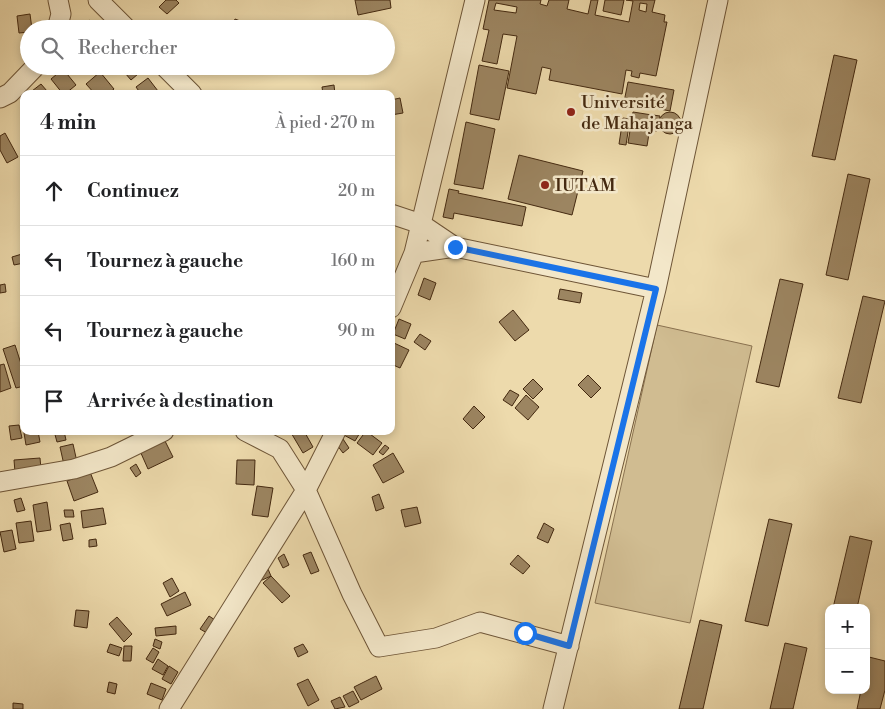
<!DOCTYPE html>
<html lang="fr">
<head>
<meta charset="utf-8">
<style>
	:root { --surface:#fff; --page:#f6f6f6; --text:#202124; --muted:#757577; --line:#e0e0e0 }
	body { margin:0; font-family:"Libre Bodoni",serif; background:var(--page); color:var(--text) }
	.controls { position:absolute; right:15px; bottom:15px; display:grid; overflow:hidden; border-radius:10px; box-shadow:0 2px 8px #0003 }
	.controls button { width:45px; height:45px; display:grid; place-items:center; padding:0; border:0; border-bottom:1px solid var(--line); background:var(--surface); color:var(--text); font:25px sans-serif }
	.stop { position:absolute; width:15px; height:15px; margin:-11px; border:4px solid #1a73e8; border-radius:50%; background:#fff }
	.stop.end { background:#1a73e8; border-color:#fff; box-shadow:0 1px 5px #0008 }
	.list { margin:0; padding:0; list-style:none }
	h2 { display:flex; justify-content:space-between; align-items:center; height:65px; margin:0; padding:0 20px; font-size:21px }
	h2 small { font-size:16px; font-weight:400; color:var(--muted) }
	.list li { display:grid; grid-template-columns:32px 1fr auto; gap:15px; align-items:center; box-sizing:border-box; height:70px; padding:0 20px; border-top:1px solid var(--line) }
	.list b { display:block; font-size:19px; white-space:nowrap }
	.list em { font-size:16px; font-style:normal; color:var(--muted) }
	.icon { flex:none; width:28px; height:28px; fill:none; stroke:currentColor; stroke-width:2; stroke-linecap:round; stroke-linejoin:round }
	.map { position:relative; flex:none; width:885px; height:709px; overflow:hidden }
	.search { position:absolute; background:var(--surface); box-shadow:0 2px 8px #0003; left:20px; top:20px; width:375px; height:55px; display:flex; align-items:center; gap:12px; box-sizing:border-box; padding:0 18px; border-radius:28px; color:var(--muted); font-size:19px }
	.panel { position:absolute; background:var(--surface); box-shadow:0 2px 8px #0003; left:20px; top:90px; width:375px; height:345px; border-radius:10px }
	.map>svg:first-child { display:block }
	.green { fill:#d0bc91; stroke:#8a7250 }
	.building { fill:#9c8561; stroke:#442910; fill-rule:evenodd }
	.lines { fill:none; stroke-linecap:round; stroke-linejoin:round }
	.minor-casing { stroke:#6e5537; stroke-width:21 }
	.minor { stroke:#f3e7c9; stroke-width:19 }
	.route { stroke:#1a73e8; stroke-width:6 }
	.poi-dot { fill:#8f2418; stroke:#f3e7c9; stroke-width:2 }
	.labels { text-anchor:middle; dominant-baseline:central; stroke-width:5; stroke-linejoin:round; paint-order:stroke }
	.poi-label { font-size:18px; fill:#442910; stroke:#f3e7c9; text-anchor:start }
</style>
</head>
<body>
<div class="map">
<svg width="885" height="709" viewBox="0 0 885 709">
	<rect width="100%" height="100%" fill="#eddaac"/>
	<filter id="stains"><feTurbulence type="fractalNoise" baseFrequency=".004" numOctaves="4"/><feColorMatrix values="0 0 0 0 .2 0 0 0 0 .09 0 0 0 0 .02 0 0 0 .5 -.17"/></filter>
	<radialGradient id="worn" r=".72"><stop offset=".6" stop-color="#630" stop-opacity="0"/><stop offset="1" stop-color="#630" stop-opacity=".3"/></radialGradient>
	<!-- green -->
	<path class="green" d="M657,325L752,346L690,623L595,603Z"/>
	<!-- building -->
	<path class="building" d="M166,0H176L179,3L167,14L159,7Z
		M355,0H390L391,8L358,15Z
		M489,0H541L540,4L547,6L549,0H569L567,9L588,14L591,0H598L595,15L629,22L633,1L626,0H655L652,12L665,15L664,22H667L656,76L640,73L639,78L631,76L632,71L626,70L622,94L549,80L551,69L542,67L536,94L507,88L517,36L503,34L497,64L482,61L489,30L483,29ZM496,3L517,7L516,13L494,10ZM640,3L647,4L646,12L639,10Z
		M605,0H624L621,15L603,11Z
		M30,14L32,29H29V32L19,33L17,16Z
		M235,19L261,29H231Z
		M90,20L96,29H78Z
		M834,55L857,60L835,160L812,156Z
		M479,65L509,71L499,120L470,114Z
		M71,66H86L78,74Z
		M132,67L138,74L131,80L125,73Z
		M63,69L76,85L65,94H63L51,79Z
		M100,72L114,89L108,94H95L86,84Z
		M148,78L158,91L155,94H141L136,87Z
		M628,82L674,90L670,111L624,102Z
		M41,84L47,91L44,94H35L32,91Z
		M334,85L335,94H323L322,87Z
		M400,98L403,113L391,115V100Z
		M633,112L652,115L647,146L628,143Z
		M659 123a11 11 0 1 1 22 0a11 11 0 1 1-22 0Z
		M653,115L660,116L657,131L650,130Z
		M623,118L630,119L626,145L619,144Z
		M466,122L495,129L483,189L454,184Z
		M5,133L18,157L7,163L0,150V136Z
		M519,155L583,171L572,215L508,199Z
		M848,174L870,179L848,280L826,275Z
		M449,189L459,191L458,193L526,207L522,226L454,213L453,219L443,217Z
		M22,254L24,263L14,265L12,257Z
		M424,278L436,283L430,300L418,295Z
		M780,279L803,284L779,387L756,382Z
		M5,284L6,292L0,293V285Z
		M560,289L582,293L580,303L558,299Z
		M863,296L885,301L861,403L838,398Z
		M513,310L529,330L515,341L499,322Z
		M399,319L411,324L405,339L393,334Z
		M420,334L431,341L425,350L414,342Z
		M394,343L409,350L400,368L391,364V348Z
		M15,345L24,373V386L16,388L3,349Z
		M4,364L11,388L0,392V365Z
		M588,375L601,388L591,398L578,385Z
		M533,379L543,389L533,399L523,389Z
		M510,390L519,395L512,406L503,400Z
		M526,395L539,407L528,420L515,408Z
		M474,406L485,417L473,429L463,419Z
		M24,420V431H38L40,442L26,445L22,421Z
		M19,425L22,438L11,440L9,426Z
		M54,431H64L66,440L57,442Z
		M290,431H304L313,447L303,453Z
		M344,431H361L355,441L342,434Z
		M366,431L382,443L373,455L357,443Z
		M341,436L349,448L343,453L334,441Z
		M164,439L173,457L148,469L140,451Z
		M73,444L77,462L64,465L60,447Z
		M385,445L389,448L383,455L379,452Z
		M393,453L404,472L383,483L373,465Z
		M40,458L41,469L15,472L14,460Z
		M237,460H255L254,485L236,484Z
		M136,464L141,473L136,477L130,468Z
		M90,472L98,492L74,501L67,481Z
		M257,486L273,488L268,517L252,515Z
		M379,494L384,508L376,511L372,497Z
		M21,498L25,510L17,512L14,500Z
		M47,502L51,530L37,532L33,505Z
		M417,507L421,523L405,527L401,510Z
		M103,508L106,524L83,528L81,511Z
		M64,510H73L74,517H65Z
		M769,519L792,524L768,626L745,621Z
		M31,521L34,541L19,543L16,523Z
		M70,523L73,539L63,541L60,525Z
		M544,523L554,529L548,543L537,538Z
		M12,530L16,549L4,552L0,532Z
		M850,536L872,541L857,608H833Z
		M96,539L97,546L89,547V540Z
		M311,552L319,571L311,574L303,555Z
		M284,554L289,565L283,568L278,558Z
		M518,555L530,566L523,574L510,564Z
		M268,569L271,576L260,581L257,574Z
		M271,576L290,596L282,603L263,583Z
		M172,578L179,591L170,597L163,583Z
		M185,592L191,605L167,616L161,604Z
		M76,610L89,611L87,628L74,626Z
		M209,616L215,620L207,633L200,629Z
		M117,617L132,634L124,642L109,624Z
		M700,620L722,625L703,709H679Z
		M176,626V634L156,636L155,628Z
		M155,639L162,642L160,649L153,646Z
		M785,643L807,648L793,709H770Z
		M110,644L122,648L119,656L107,652Z
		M303,644L308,652L298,657L294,648Z
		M124,646H132L131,661H123Z
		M153,648L159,652L153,663L146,659Z
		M869,657L885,661V690L880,709H857L861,690H866V669Z
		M158,659L168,666L163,675L152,669Z
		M169,666L178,672L171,684L162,679Z
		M376,676L382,689L361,700L354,687Z
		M308,679L319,700L308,706L297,684Z
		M109,682L117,684L115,694L107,692Z
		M151,683L166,689L162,700L147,694Z
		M353,691L359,702L349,707L343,696Z
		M340,697L345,707L335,709L331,701Z
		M13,703L23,704V709H13Z"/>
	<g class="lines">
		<!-- minor casing -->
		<g class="minor-casing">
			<path id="minor" d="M98,0L127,29
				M475,0L421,224L455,247L656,289
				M57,29L61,14L58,0
				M164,66L192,94
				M0,98L10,93L36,66
				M391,214L421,224L414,253L391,308
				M414,253L455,247
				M245,431L280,449L306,490L352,594L379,647L436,638L480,622L569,646
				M0,482L74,469L111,457L164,431
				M169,709L306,490L336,431
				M553,709L656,289L718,0"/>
		</g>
		<!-- minor -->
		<use href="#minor" class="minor"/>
	</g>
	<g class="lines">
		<!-- route -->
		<path class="route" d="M455,247L656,289L569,646L525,633"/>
	</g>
	<!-- markers -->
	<g class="poi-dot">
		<circle cx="571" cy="112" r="5"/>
		<circle cx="545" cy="185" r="5"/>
	</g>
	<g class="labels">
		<!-- poi labels -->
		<g class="poi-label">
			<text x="581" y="102">Université<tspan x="581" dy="21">de Mahajanga</tspan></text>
			<text x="555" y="185">IUTAM</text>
		</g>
	</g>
	<rect width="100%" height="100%" filter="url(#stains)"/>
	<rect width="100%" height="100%" fill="url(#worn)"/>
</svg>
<div class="controls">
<button>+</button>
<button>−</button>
</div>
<div class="stop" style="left:525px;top:633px"></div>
<div class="stop end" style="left:455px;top:247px"></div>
<div class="search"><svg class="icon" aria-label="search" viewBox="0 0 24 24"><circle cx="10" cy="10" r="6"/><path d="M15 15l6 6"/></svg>Rechercher</div>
<section class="panel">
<h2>4 min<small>À pied · 270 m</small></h2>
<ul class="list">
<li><svg class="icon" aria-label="ahead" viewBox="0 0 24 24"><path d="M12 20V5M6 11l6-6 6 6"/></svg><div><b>Continuez</b></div><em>20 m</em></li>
<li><svg class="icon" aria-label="left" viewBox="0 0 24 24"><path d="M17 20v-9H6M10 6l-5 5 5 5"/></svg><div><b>Tournez à gauche</b></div><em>160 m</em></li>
<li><svg class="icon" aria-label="left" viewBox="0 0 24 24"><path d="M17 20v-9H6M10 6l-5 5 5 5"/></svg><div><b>Tournez à gauche</b></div><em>90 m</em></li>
<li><svg class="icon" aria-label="arrive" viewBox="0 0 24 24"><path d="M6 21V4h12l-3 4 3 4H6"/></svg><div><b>Arrivée à destination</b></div></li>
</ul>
</section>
</div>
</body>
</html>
